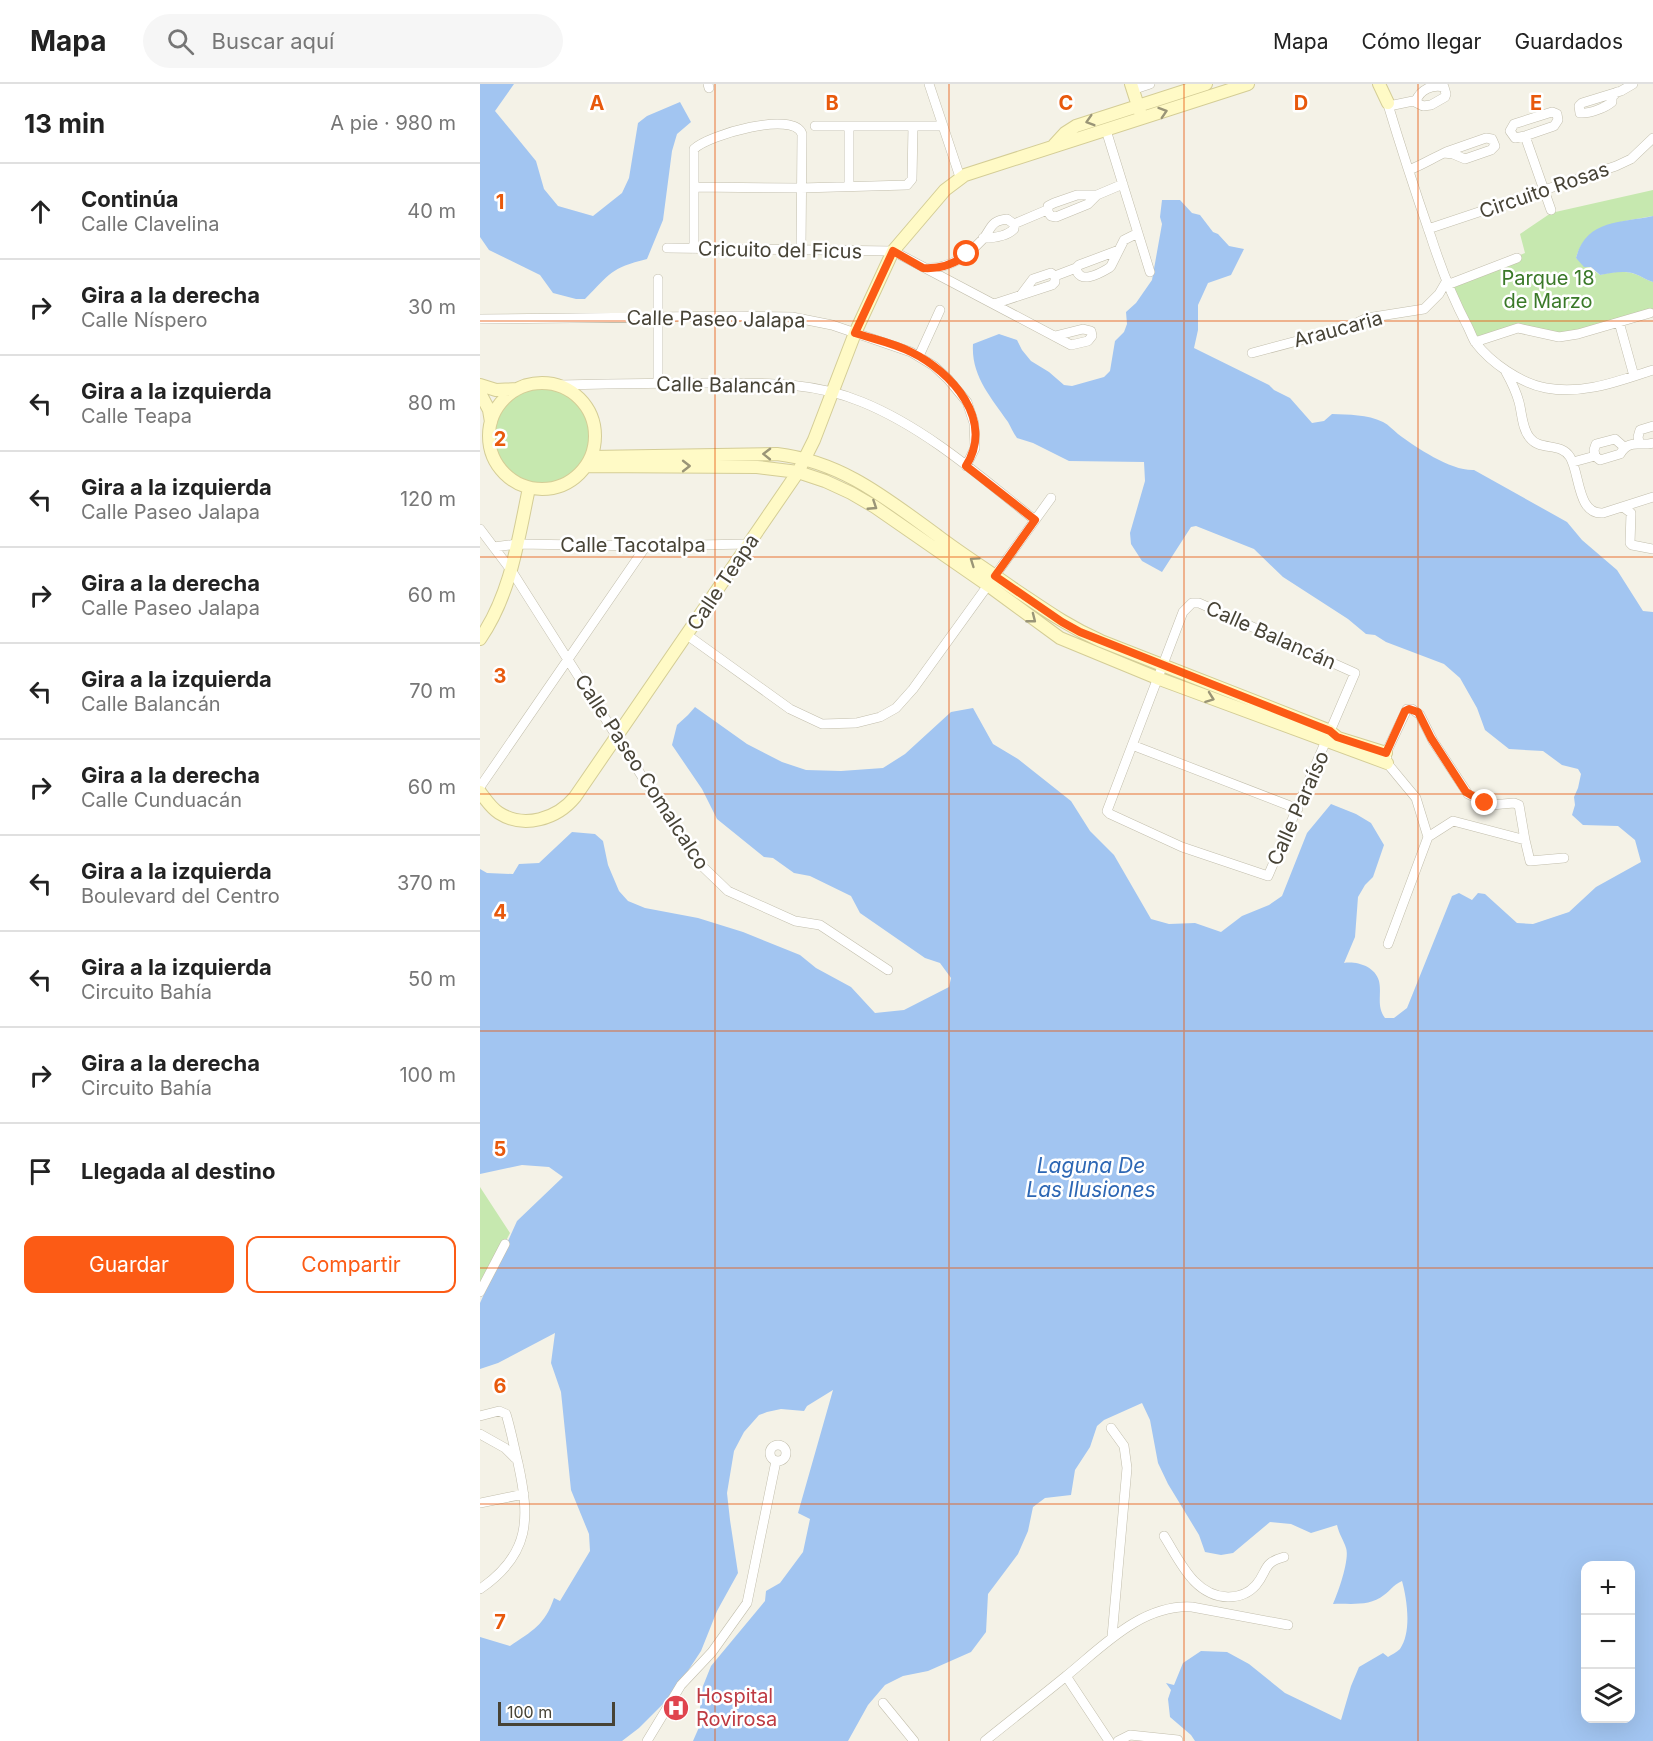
<!DOCTYPE html>
<html lang="es">
<head>
<meta charset="utf-8">
<style>
	:root { --surface:#fff; --page:#f6f6f6; --text:#222; --muted:#767676; --line:#e0e0e0; --accent:#fc5b15 }
	body { margin:0; font-family:Inter,sans-serif; background:var(--page); color:var(--text) }
	.controls { position:absolute; right:18px; bottom:18px; display:grid; overflow:hidden; border-radius:12px; box-shadow:0 6px 24px #0002 }
	.controls button { width:54px; height:54px; display:grid; place-items:center; padding:0; border:0; border-bottom:2px solid var(--line); background:var(--surface); color:var(--text); font:30px sans-serif }
	.scale { position:absolute; left:18px; bottom:15px; width:117px; box-sizing:border-box; padding-left:6px; border:3px solid #474336; border-top:0; font-size:16px; line-height:21px; white-space:nowrap; color:#474336; -webkit-text-stroke:4px #fff; paint-order:stroke }
	.stop { position:absolute; width:18px; height:18px; margin:-14px; border:4px solid #fc5b15; border-radius:50%; background:#fff }
	.stop.end { background:#fc5b15; border-color:#fff; box-shadow:0 2px 6px #0008 }
	.list { margin:0; padding:0; list-style:none }
	h2 { display:flex; justify-content:space-between; align-items:center; height:78px; margin:0; padding:0 24px; font-size:26px }
	h2 small { font-size:20px; font-weight:400; color:var(--muted) }
	.list li { display:grid; grid-template-columns:39px 1fr auto; gap:18px; align-items:center; box-sizing:border-box; height:96px; padding:0 24px; border-top:2px solid var(--line) }
	.list b { display:block; font-size:22px; white-space:nowrap }
	.list p { margin:0; font-size:20px; white-space:nowrap; color:var(--muted) }
	.list em { font-size:20px; font-style:normal; color:var(--muted) }
	.actions { display:flex; gap:12px; padding:18px 24px }
	.actions a { flex:1; padding:14px 0; border:2px solid var(--accent); border-radius:12px; text-align:center; font-size:21px; color:var(--accent) }
	.actions .main { background:var(--accent); color:#fff }
	.icon { flex:none; width:33px; height:33px; fill:none; stroke:currentColor; stroke-width:2; stroke-linecap:round; stroke-linejoin:round }
	.map { position:relative; flex:none; width:1173px; height:1657px; overflow:hidden }
	header { display:flex; align-items:center; gap:36px; box-sizing:border-box; height:84px; padding:0 30px; background:var(--surface); border-bottom:2px solid var(--line) }
	header strong { font-size:28px }
	nav { display:flex; gap:33px; margin-inline-start:auto; font-size:21px }
	.search { width:420px; height:54px; background:var(--page); display:flex; align-items:center; gap:15px; box-sizing:border-box; padding:0 21px; border-radius:33px; color:var(--muted); font-size:22px }
	main { display:flex }
	aside { flex:1; background:var(--surface) }
	.map>svg:first-child { display:block }
	.green { fill:#c6e8af }
	.water { fill:#a2c5f1; fill-rule:evenodd }
	.lines { fill:none; stroke-linecap:round; stroke-linejoin:round }
	.street-casing { stroke:#c2beac; stroke-width:10 }
	.secondary-casing { stroke:#d4cd96; stroke-width:14 }
	.street { stroke:#fff; stroke-width:9 }
	.secondary { stroke:#fffac6; stroke-width:12 }
	.oneway { stroke:#9a9577 }
	.route { stroke:#fc5b15; stroke-width:8 }
	.grid { fill:none; stroke:#e8590c; stroke-width:1.5; stroke-opacity:0.55 }
	.labels { text-anchor:middle; dominant-baseline:central; stroke-width:5; stroke-linejoin:round; paint-order:stroke }
	.street-label { font-size:20px; fill:#474336; stroke:#fff }
	.park-label { font-size:20px; fill:#3a7928; stroke:#fff }
	.health-label { font-size:20px; fill:#be3a42; stroke:#fff; text-anchor:start }
	.water-label { font-size:21px; font-style:italic; fill:#2d67b4; stroke:#fff }
	.grid-label { font-size:20px; text-anchor:middle; font-weight:bold; fill:#e8590c; stroke:#fff; stroke-width:5; stroke-linejoin:round; paint-order:stroke }
</style>
</head>
<body>
<header>
<strong>Mapa</strong>
<div class="search"><svg class="icon" aria-label="search" viewBox="0 0 24 24"><circle cx="10" cy="10" r="6"/><path d="M15 15l6 6"/></svg>Buscar aquí</div>
<nav><a>Mapa</a><a>Cómo llegar</a><a>Guardados</a></nav>
</header>
<main>
<aside>
<h2>13 min<small>A pie · 980 m</small></h2>
<ul class="list">
<li><svg class="icon" aria-label="ahead" viewBox="0 0 24 24"><path d="M12 20V5M6 11l6-6 6 6"/></svg><div><b>Continúa</b><p>Calle Clavelina</p></div><em>40 m</em></li>
<li><svg class="icon" aria-label="right" viewBox="0 0 24 24"><path d="M7 20v-9h11M14 6l5 5-5 5"/></svg><div><b>Gira a la derecha</b><p>Calle Níspero</p></div><em>30 m</em></li>
<li><svg class="icon" aria-label="left" viewBox="0 0 24 24"><path d="M17 20v-9H6M10 6l-5 5 5 5"/></svg><div><b>Gira a la izquierda</b><p>Calle Teapa</p></div><em>80 m</em></li>
<li><svg class="icon" aria-label="left" viewBox="0 0 24 24"><path d="M17 20v-9H6M10 6l-5 5 5 5"/></svg><div><b>Gira a la izquierda</b><p>Calle Paseo Jalapa</p></div><em>120 m</em></li>
<li><svg class="icon" aria-label="right" viewBox="0 0 24 24"><path d="M7 20v-9h11M14 6l5 5-5 5"/></svg><div><b>Gira a la derecha</b><p>Calle Paseo Jalapa</p></div><em>60 m</em></li>
<li><svg class="icon" aria-label="left" viewBox="0 0 24 24"><path d="M17 20v-9H6M10 6l-5 5 5 5"/></svg><div><b>Gira a la izquierda</b><p>Calle Balancán</p></div><em>70 m</em></li>
<li><svg class="icon" aria-label="right" viewBox="0 0 24 24"><path d="M7 20v-9h11M14 6l5 5-5 5"/></svg><div><b>Gira a la derecha</b><p>Calle Cunduacán</p></div><em>60 m</em></li>
<li><svg class="icon" aria-label="left" viewBox="0 0 24 24"><path d="M17 20v-9H6M10 6l-5 5 5 5"/></svg><div><b>Gira a la izquierda</b><p>Boulevard del Centro</p></div><em>370 m</em></li>
<li><svg class="icon" aria-label="left" viewBox="0 0 24 24"><path d="M17 20v-9H6M10 6l-5 5 5 5"/></svg><div><b>Gira a la izquierda</b><p>Circuito Bahía</p></div><em>50 m</em></li>
<li><svg class="icon" aria-label="right" viewBox="0 0 24 24"><path d="M7 20v-9h11M14 6l5 5-5 5"/></svg><div><b>Gira a la derecha</b><p>Circuito Bahía</p></div><em>100 m</em></li>
<li><svg class="icon" aria-label="arrive" viewBox="0 0 24 24"><path d="M6 21V4h12l-3 4 3 4H6"/></svg><div><b>Llegada al destino</b></div></li>
</ul>
<div class="actions"><a class="main">Guardar</a><a>Compartir</a></div>
</aside>
<div class="map">
<svg width="1173" height="1657" viewBox="0 0 1173 1657">
	<rect width="100%" height="100%" fill="#f4f2e7"/>
	<!-- green -->
	<path class="green" d="M1173,106V132C1143,138 1105,139 1096,174L1120,191C1131,188 1144,186 1155,190C1161,192 1166,196 1173,198V234L1171,228L1088,250L1049,244L995,255L967,201L1045,169L1040,150L1071,129Z
		M9 352a53 53 0 1 1 106 0a53 53 0 1 1-106 0Z
		M0,1103L30,1149L0,1208Z"/>
	<!-- water -->
	<path class="water" d="M0,0H34L15,27L56,77L64,105L78,122L113,132L142,109L149,94L158,39L167,32L200,18L211,38L197,50L192,67L183,136L167,175C130,184 130,190 105,215H96L73,209L60,191L9,166L0,153Z
		M682,116H700L712,129L720,131L733,148L738,150L749,162L764,165L751,191L728,199L718,221V246L714,264L789,301L794,306L810,314L832,339L844,337L852,330C869,331 887,330 903,338C909,341 913,346 918,350C937,364 971,387 994,386L1087,438L1102,456L1137,486L1163,527L1173,528V1657H715L711,1651L690,1633L688,1615L691,1606L686,1599L694,1601L703,1579L721,1567L747,1568L769,1580L805,1609L861,1636L871,1602L879,1583L903,1569L908,1573C911,1571 917,1568 920,1565C932,1548 927,1515 922,1497C912,1502 911,1506 904,1511C889,1523 871,1519 853,1520C858,1509 870,1475 866,1464C864,1457 859,1450 857,1441L831,1449L811,1440L790,1438L753,1469L741,1471L725,1468L719,1451L688,1400L678,1379L670,1336L662,1319L624,1336L617,1342L610,1363L595,1386L591,1411L565,1414L553,1423L548,1447L538,1470L508,1510L506,1548L491,1568L448,1587L423,1592L405,1601L388,1621L368,1657H213L220,1641L219,1631L223,1602L231,1582L285,1517L286,1507L300,1499L323,1468L330,1435L318,1429L353,1306L327,1322L324,1327L301,1325L287,1328L279,1331L264,1348L254,1367L247,1409L250,1436L258,1489L237,1527L221,1567L192,1611L159,1644L142,1657H0V1553L30,1562C52,1547 65,1541 74,1514L80,1517L110,1467L109,1450L91,1406L81,1308L71,1279L75,1249L18,1279L0,1285V1219L37,1137L83,1093L69,1083L42,1081L0,1090V785L7,789L33,790L39,780L59,779L92,748L115,750L123,757L128,781L139,807L148,817L165,824L218,834L263,848L320,871L336,884L371,903L395,929L424,926L469,903L471,894L460,879L445,874L380,829L371,812L330,792L314,789L293,774L284,773L237,735L222,705L192,661L197,641L208,631L215,623L267,660L302,678L326,686L361,687L403,684L425,670L471,628L493,624L513,660L538,675L591,717L610,747L634,771L671,835L689,840L715,839L741,848L762,832L789,821L802,812L827,749L851,720L876,730L891,739L904,761L893,793L885,801L878,813L875,853L864,879C876,877 895,882 899,897C902,910 896,922 905,934H914L927,924L972,812L979,809L992,816L998,809L1005,810L1037,839L1053,840L1089,828L1116,803L1161,778L1155,756L1138,742L1103,741L1092,731L1095,721L1094,713L1098,704L1101,690L1098,685L1082,681L1063,667L1029,665L1005,646L997,624L980,594L964,580L906,558L895,551L886,550L868,535L803,493L774,465L716,442L711,443L682,488L662,477L651,460L650,449L665,397L664,378L589,377L553,359L537,354C533,349 531,343 528,338C511,313 491,292 493,260L519,250L537,256L542,266L551,277L569,288L584,301L592,302L624,293L630,287L635,257L644,248L647,240L646,228L656,219L672,196L682,140L680,133ZM1106,1482H1150V1634H1106Z
		M1173,132V198C1166,196 1161,192 1155,190C1145,186 1131,189 1120,191L1111,183H1104L1096,174C1106,135 1141,139 1173,132Z"/>
	<g class="lines">
		<!-- street casing -->
		<g class="street-casing">
			<path id="street" d="M228,0L229,4
				M449,0L480,93
				M652,6L670,0
				M1137,8L1132,13V18C1125,24 1109,30 1100,29L1099,22L1102,19L1141,7L1153,0
				M906,14C920,61 935,107 951,153C961,184 972,213 987,241C990,247 992,253 995,258C1011,279 1040,299 1066,304C1104,311 1138,297 1173,286
				M909,22L933,17L943,22L951,21L965,13L966,10L964,3C952,0 940,6 936,17
				M335,42H463
				M626,46L670,188
				M1045,52L1074,42L1078,36L1077,30L1072,28L1034,40L1030,47L1035,54L1045,52L1071,126
				M929,86C942,81 953,74 966,68L1006,54L1012,55L1015,62L1011,66L985,75L973,70L964,69
				M369,102V42
				M214,103L321,104L427,101L432,95L433,42
				M617,111L608,120L576,133L571,132L568,128V122L574,119L597,111H617L643,100
				M534,140L567,126
				M948,145L1136,82L1151,75L1173,54
				M187,164L413,167L591,261L608,257L612,252L611,247L603,245L575,252
				M214,165V65C228,51 314,26 322,50L321,165
				M639,166L599,181L596,184C599,201 619,190 629,184L631,182L644,156L658,149
				M446,184C470,185 487,172 503,155C512,144 510,137 527,135L534,140V145C526,153 514,154 503,154
				M575,192L596,184
				M967,201L1037,174
				M514,220L572,201L575,198V192L571,189L553,195L541,211
				M0,235L259,232L312,233L352,241L431,268L454,282L468,295L487,318L494,339L495,364L486,382
				M1139,238L1154,292
				M995,258L1038,244L1079,253L1098,250L1170,229
				M772,269L866,244L887,234L944,225L959,210L966,198
				M439,272L460,226
				M1026,288C1031,297 1036,307 1039,318C1042,329 1042,345 1050,354C1060,367 1081,358 1090,373C1100,389 1097,431 1123,429L1173,413
				M178,299V195
				M77,301C128,300 178,299 228,299C280,299 333,297 382,318C446,344 501,393 555,436
				M1159,358L1158,353L1160,346L1173,342
				M1115,372L1114,366L1116,360L1135,355L1144,363
				M1093,378L1115,372L1120,376L1140,370C1150,354 1159,363 1173,359
				M1143,423L1151,429L1150,459L1152,461L1173,465
				M0,445L31,486L203,757L221,781L248,807L315,837L340,841L408,886
				M14,463L37,460L166,462L268,460
				M712,519H719L875,589L788,792L702,763L630,730L627,727L703,528Z
				M207,551L310,625L342,640L376,639L400,633L416,624L433,605L571,414
				M927,625H932L940,631L953,657L988,710L1011,721L1034,719L1039,721L1045,756L973,737L948,753L936,714L907,679L906,669Z
				M652,661L818,725
				M0,703L166,462
				M1045,756L1050,777L1084,774
				M908,860L948,753
				M0,1208L25,1160
				M0,1332L19,1327L26,1330C31,1346 34,1363 38,1379C50,1434 51,1470 0,1505
				M631,1344L644,1362L647,1384L632,1553
				M0,1350L25,1364L35,1374
				M290 1369a8 8 0 1 1 16 0a8 8 0 1 1-16 0Z
				M0,1419L44,1410
				M684,1452C700,1477 714,1512 748,1513C759,1513 769,1509 776,1501C788,1487 782,1479 804,1473
				M586,1592L629,1657
				M403,1619L434,1657
				M167,1657L201,1601L232,1568L267,1519L296,1377
				M505,1657C531,1636 558,1615 585,1593C621,1564 661,1520 712,1523L808,1541
				M638,1657L650,1651L698,1656"/>
		</g>
		<!-- secondary casing -->
		<g class="secondary-casing">
			<path id="secondary" d="M651,0L660,28
				M899,0L908,19
				M574,61L585,49L596,42L726,0
				M9 352a53 53 0 1 1 106 0a53 53 0 1 1-106 0Z
				M0,301L16,306L37,305
				M0,309L9,326L11,338
				M111,373L297,370C363,378 407,415 458,452C483,471 509,487 534,505C564,525 587,542 621,557L848,646L858,654L906,669
				M106,382L277,383L318,388L345,397L371,409L395,423L509,502L580,554L677,594L907,679
				M0,555C31,510 38,456 49,404
				M0,708C6,716 11,724 19,729C44,745 77,735 95,713L318,388L334,356L375,249L413,167L465,106L485,91L768,0"/>
		</g>
		<!-- street -->
		<use href="#street" class="street"/>
		<!-- secondary -->
		<use href="#secondary" class="secondary"/>
	</g>
	<!-- one-way arrows -->
	<defs><path id="oneway-chevron" d="M-2-3.5L2.5 0L-2 3.5" fill="none" stroke-width="1.6" stroke-linecap="round" stroke-linejoin="round" transform="scale(1.5)"/></defs>
	<g class="oneway">
		<use href="#oneway-chevron" transform="translate(683 28) rotate(-18)"/>
		<use href="#oneway-chevron" transform="translate(610 37) rotate(163)"/>
		<use href="#oneway-chevron" transform="translate(287 370) rotate(-179)"/>
		<use href="#oneway-chevron" transform="translate(206 382)"/>
		<use href="#oneway-chevron" transform="translate(393 422) rotate(33)"/>
		<use href="#oneway-chevron" transform="translate(494 477) rotate(-145)"/>
		<use href="#oneway-chevron" transform="translate(552 535) rotate(38)"/>
		<use href="#oneway-chevron" transform="translate(730 614) rotate(20)"/>
	</g>
	<g class="lines">
		<!-- route -->
		<path class="route" d="M487,170C475,180 459,185 443,184L413,167L375,249C393,255 414,259 431,268C472,288 515,336 486,382L555,436L515,492L582,538L600,548L850,647L857,653L863,655L906,669L925,627L929,625L938,628L951,654L986,708L1005,719"/>
	</g>
	<!-- grid -->
	<path class="grid" d="M235,0V1657M469,0V1657M704,0V1657M938,0V1657M0,237H1173M0,473H1173M0,710H1173M0,947H1173M0,1184H1173M0,1420H1173"/>
	<!-- icons -->
	<defs>
		<g id="hospital-disc" transform="scale(1.35)"><circle r="9.5" fill="#e0444e" stroke="#fff"/><path d="M-5-5h3v3.5h4V-5h3V5h-3V1.5h-4V5h-3Z" fill="#fff"/></g>
	</defs>
	<g fill-rule="evenodd">
		<use href="#hospital-disc" x="196" y="1624"/>
	</g>
	<g class="labels">
		<!-- street labels -->
		<g class="street-label">
			<text transform="translate(1064 106) rotate(-19)">Circuito Rosas</text>
			<text transform="translate(300 166) rotate(1)">Cricuito del Ficus</text>
			<text transform="translate(236 235) rotate(1)">Calle Paseo Jalapa</text>
			<text transform="translate(858 245) rotate(-15)">Araucaria</text>
			<text transform="translate(246 301) rotate(1)">Calle Balancán</text>
			<text x="153" y="461">Calle Tacotalpa</text>
			<text transform="translate(243 498) rotate(-56)">Calle Teapa</text>
			<text transform="translate(791 551) rotate(24)">Calle Balancán</text>
			<text transform="translate(162 688) rotate(57)">Calle Paseo Comalcalco</text>
			<text transform="translate(818 724) rotate(-66)">Calle Paraíso</text>
		</g>
		<!-- park labels -->
		<g class="park-label">
			<text x="1068" y="194">Parque 18<tspan x="1068" dy="23">de Marzo</tspan></text>
		</g>
		<!-- health labels -->
		<g class="health-label">
			<text x="216" y="1612">Hospital<tspan x="216" dy="23">Rovirosa</tspan></text>
		</g>
		<!-- water labels -->
		<g class="water-label">
			<text x="611" y="1081">Laguna De<tspan x="611" dy="24">Las Ilusiones</tspan></text>
		</g>
	</g>
	<g class="grid-label">
		<text x="117" y="26">A</text>
		<text x="352" y="26">B</text>
		<text x="586" y="26">C</text>
		<text x="821" y="26">D</text>
		<text x="1056" y="26">E</text>
		<text x="20" y="125">1</text>
		<text x="20" y="362">2</text>
		<text x="20" y="599">3</text>
		<text x="20" y="835">4</text>
		<text x="20" y="1072">5</text>
		<text x="20" y="1309">6</text>
		<text x="20" y="1545">7</text>
	</g>
</svg>
<div class="controls">
<button>+</button>
<button>−</button>
<button><svg class="icon" aria-label="layers" viewBox="0 0 24 24"><path d="M12 4l9 5-9 5-9-5zM3 14l9 5 9-5"/></svg></button>
</div>
<div class="scale">100 m</div>
<div class="stop" style="left:487px;top:170px"></div>
<div class="stop end" style="left:1005px;top:719px"></div>
</div>
</main>
</body>
</html>
